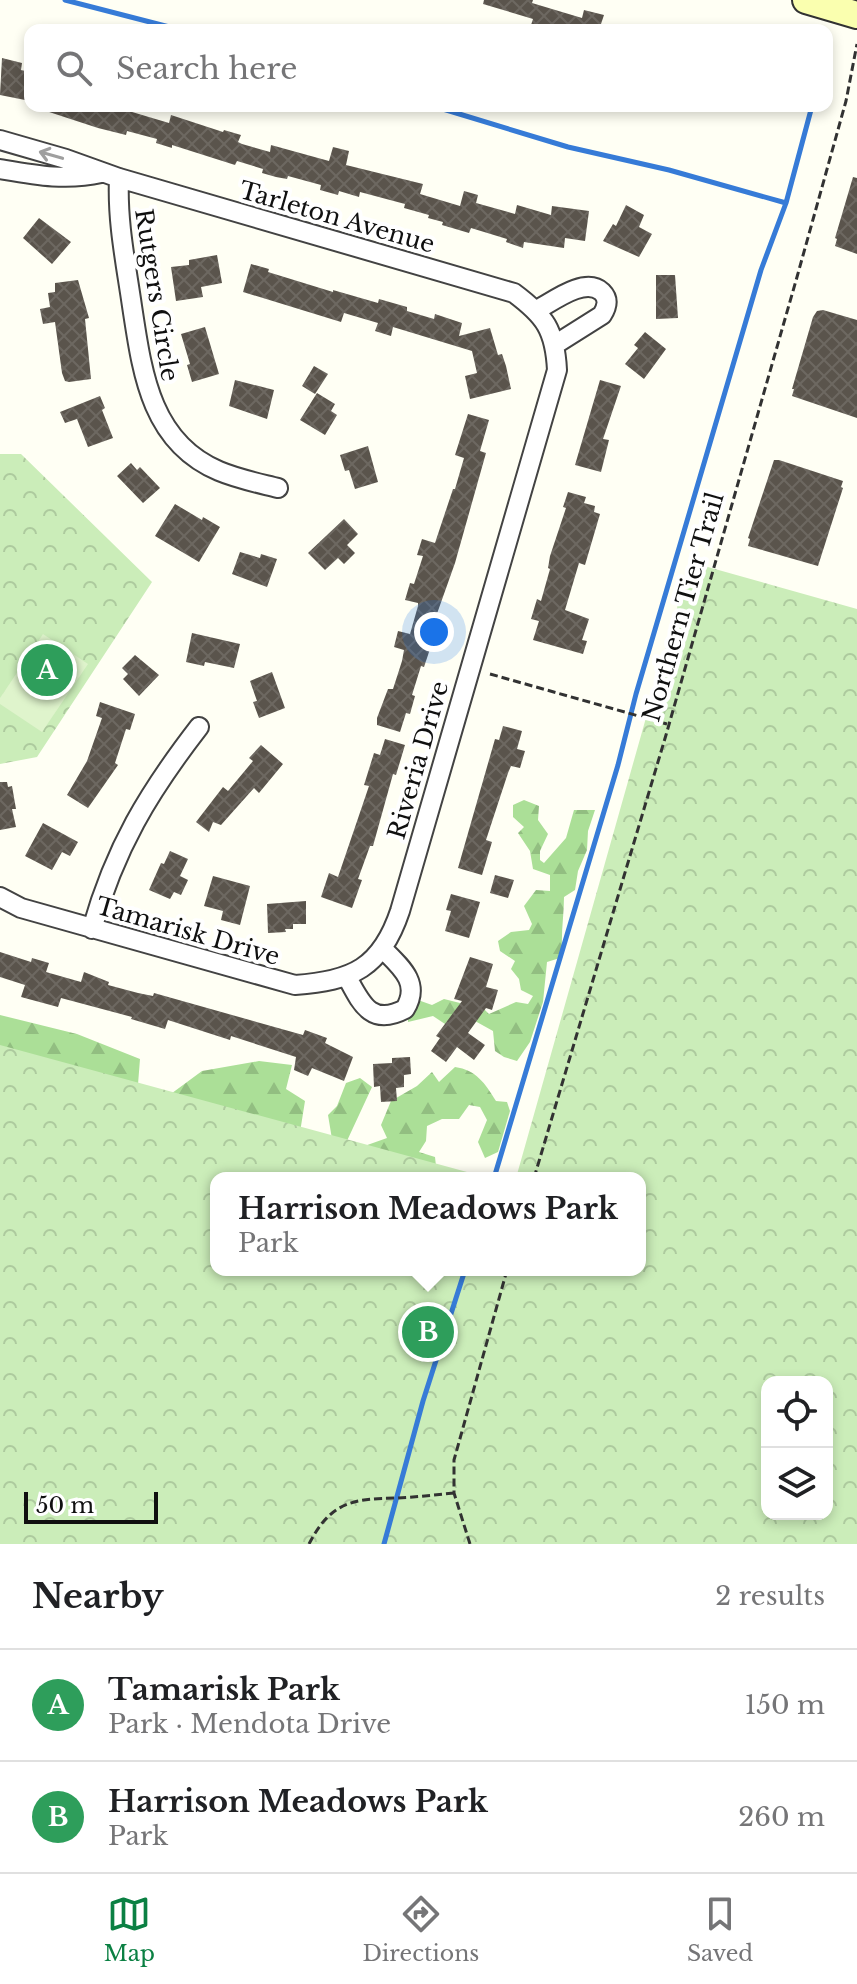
<!DOCTYPE html>
<html lang="en">
<head>
<meta charset="utf-8">
<style>
	:root { --surface:#fff; --page:#f6f6f6; --text:#202124; --muted:#757577; --line:#e0e0e0; --accent:#0b8043 }
	body { margin:0; font-family:"Libre Baskerville",serif; background:var(--page); color:var(--text) }
	.controls { position:absolute; right:24px; bottom:24px; display:grid; overflow:hidden; border-radius:16px; box-shadow:0 4px 12px #0003 }
	.controls button { width:72px; height:72px; display:grid; place-items:center; padding:0; border:0; border-bottom:2px solid var(--line); background:var(--surface); color:var(--text); font:40px sans-serif }
	.scale { position:absolute; left:24px; bottom:20px; width:134px; box-sizing:border-box; padding-left:8px; border:4px solid #101010; border-top:0; font-size:22px; line-height:28px; white-space:nowrap; color:#101010; -webkit-text-stroke:6px #fff; paint-order:stroke }
	.you { position:absolute; left:434px; top:632px; width:28px; height:28px; margin:-20px; border:6px solid #fff; border-radius:50%; background:#1a73e8; box-shadow:0 0 0 12px #1a73e833 }
	.badge { display:grid; place-items:center; width:52px; height:52px; border-radius:50%; background:var(--accent); color:#fff; font-size:26px; font-weight:700 }
	.pin { position:absolute; translate:-50% -50%; border:4px solid #fff; box-shadow:0 2px 8px #0006 }
	.popup { position:absolute; left:210px; top:1172px; width:436px; height:104px; box-sizing:border-box; display:grid; place-content:center; border-radius:16px; background:var(--surface); filter:drop-shadow(0 2px 6px #0005); font-size:26px; white-space:nowrap; color:var(--muted) }
	.popup b { font-size:30px; color:var(--text) }
	.popup::after { content:''; position:absolute; left:50%; top:100%; margin-left:-16px; border:16px solid transparent; border-top-color:var(--surface) }
	.list { margin:0; padding:0; list-style:none }
	h2 { display:flex; justify-content:space-between; align-items:center; height:104px; margin:0; padding:0 32px; font-size:34px }
	h2 small { font-size:26px; font-weight:400; color:var(--muted) }
	.list li { display:grid; grid-template-columns:52px 1fr auto; gap:24px; align-items:center; box-sizing:border-box; height:112px; padding:0 32px; border-top:2px solid var(--line) }
	.list b { display:block; font-size:30px; white-space:nowrap }
	.list p { margin:0; font-size:26px; white-space:nowrap; color:var(--muted) }
	.list em { font-size:26px; font-style:normal; color:var(--muted) }
	.icon { flex:none; width:44px; height:44px; fill:none; stroke:currentColor; stroke-width:2; stroke-linecap:round; stroke-linejoin:round }
	.map { position:relative; flex:none; width:857px; height:1544px; overflow:hidden }
	.search { position:absolute; background:var(--surface); box-shadow:0 4px 12px #0003; left:24px; right:24px; top:24px; height:88px; display:flex; align-items:center; gap:20px; box-sizing:border-box; padding:0 28px; border-radius:16px; color:var(--muted); font-size:30px }
	.sheet { height:328px; background:var(--surface) }
	nav { display:flex; justify-content:space-around; align-items:center; box-sizing:border-box; height:112px; border-top:2px solid var(--line); background:var(--surface); font-size:22px; color:var(--muted) }
	nav a { display:grid; justify-items:center; gap:4px }
	nav .on { color:var(--accent) }
	.map>svg:first-child { display:block }
	.forest { fill:url(#forest-firs) }
	.park { fill:url(#park-crowns); fill-rule:evenodd }
	.pitch { fill:#dff4cc }
	.lines { fill:none; stroke-linecap:round; stroke-linejoin:round }
	.stream { stroke:#367bd7; stroke-width:5 }
	.building { fill:url(#building-cross-hatch) }
	.minor-casing { stroke:#434343; stroke-width:22 }
	.secondary-casing { stroke:#323232; stroke-width:30 }
	.path { stroke:#323232; stroke-width:3; stroke-dasharray:8 4; stroke-linecap:butt }
	.minor { stroke:#fff; stroke-width:18 }
	.secondary { stroke:#faffaf; stroke-width:26 }
	.oneway { stroke:#9f9f9f }
	.labels { text-anchor:middle; dominant-baseline:central; stroke-width:8; stroke-linejoin:round; paint-order:stroke }
	.street-label { font-size:24px; fill:#101010; stroke:#fff }
</style>
</head>
<body>
<div class="map">
<svg width="857" height="1544" viewBox="0 0 857 1544">
	<defs>
		<pattern id="forest-firs" width="22" height="20" patternUnits="userSpaceOnUse" patternTransform="scale(2)"><rect width="22" height="20" fill="#abdf97"/><path d="M5 1l3.5 6h-7zM16 11l3.5 6h-7z" fill="#92be81"/></pattern>
		<pattern id="park-crowns" width="20" height="18" patternUnits="userSpaceOnUse" patternTransform="scale(2)"><rect width="20" height="18" fill="#cbedb9"/><path d="M2 6a3 3 0 1 1 6 0M12 15a3 3 0 1 1 6 0" fill="none" stroke="#adca9e"/></pattern>
		<pattern id="building-cross-hatch" width="8" height="8" patternUnits="userSpaceOnUse" patternTransform="scale(2)"><rect width="8" height="8" fill="#5a544c"/><path d="M0 0l8 8M0 8l8-8" fill="none" stroke="#6d6861"/></pattern>
	</defs>
	<rect width="100%" height="100%" fill="#fffff4"/>
	<!-- forest -->
	<path class="forest" d="M524,800L539,806L538,820L548,834L540,851V860L544,863L566,838L574,810H595L588,831L587,850L578,871L575,890L564,897C564,918 560,936 563,957L547,962L543,1002L530,1042L517,1061L504,1057L495,1051L493,1031L466,1016L445,1024L433,1016L408,1022V1010L418,1000L432,1005L444,999L484,1009L489,1014L516,1002L528,1004L533,996L521,990L519,979L511,969L515,961L500,951L498,941L511,932L529,930L532,924L524,906L536,890L550,891V875L533,869L530,851L518,833L524,827L513,817V805Z
		M0,1015L77,1034L140,1059L137,1097L164,1099L202,1071L259,1061L292,1065L286,1089L305,1101L297,1151L0,1066Z
		M455,1067C476,1070 485,1083 496,1101L507,1102L510,1111L498,1152L485,1158L478,1142L487,1120L480,1107L469,1105L459,1119H442L427,1126L426,1141L419,1152L435,1157L437,1175L323,1178L333,1145L328,1115L337,1106L346,1083L360,1078L372,1087L346,1143L356,1149L387,1138L381,1125L391,1101L417,1086L432,1072L439,1082Z"/>
	<!-- park -->
	<path class="park" d="M0,454H21L152,582L37,757L0,764Z
		M690,562L857,609V1544H0V1045L489,1178H216V1270H640V1178H516ZM767,1382H827V1514H767Z"/>
	<!-- pitch -->
	<path class="pitch" d="M43,634L88,664L42,732L0,704V698Z"/>
	<g class="lines">
		<!-- stream -->
		<path class="stream" d="M65,0L181,30
			M433,106L568,147L669,170L786,203
			M494,1178L618,765L636,694L761,270L786,203L812,106
			M384,1544L423,1401L465,1270"/>
	</g>
	<!-- building -->
	<path class="building" d="M484,0H533L532,3L582,18L584,10L604,15L601,24L610,27L609,30H550L531,25L533,19L483,4Z
		M2,58L22,63L21,70L30,72V101L0,95Z
		M43,106H112L169,123L171,115L223,132L224,130L241,135L238,142L242,144L270,152L271,145L329,161L333,147L349,151L346,165L423,184L420,194L460,206L464,191L478,195L476,203L515,214L517,205L551,215L552,206L589,211L585,241L565,238L564,248L524,242L523,248L506,242L507,239L471,228L469,233L442,225L443,222L428,218L429,215L404,208L405,204L360,192L359,197L339,191L338,195L320,190L321,185L288,176L287,179L276,177L262,173L263,169L237,161L235,165L172,145V148L156,143L157,139L127,131L126,135L98,128L43,110Z
		M853,177L857,178V254L835,246L837,239L835,238Z
		M626,205L644,215L639,227L652,234L639,257L603,241L613,224L616,226Z
		M39,218L71,242L52,264L23,238Z
		M217,255L222,283L201,287L203,297L176,301L171,267L189,265V260Z
		M251,264L269,269L268,272L333,292V290L378,303L379,299L407,307V311L434,319L435,314L462,323L459,336L490,328L498,355L502,354L506,366L511,389L470,399L465,376L477,373L472,351L393,327L391,336L375,331L378,323L344,313L341,322L243,292Z
		M656,275H675L678,318L656,319Z
		M78,280L89,318L85,319L91,379L69,382L65,381L62,373L55,322L43,324L40,309L50,307L48,293L55,292V283Z
		M823,310L857,320V418L792,396L794,389H792L813,317L817,311Z
		M205,327L219,374L192,382L187,365L190,364L181,334Z
		M645,332L666,349L644,379L625,364L638,348L634,345Z
		M314,366L328,374L315,394L302,386Z
		M235,380L274,390L267,419L229,406Z
		M600,380L621,386L603,439L609,440L601,472L575,465Z
		M317,393L335,404L331,411L337,415L325,435L300,420Z
		M100,396L105,408L102,410L113,438L88,447L77,419L65,423L60,412Z
		M468,414L489,420L480,451L486,453L455,563L428,639L433,640L424,667L421,666L412,695L415,696L410,714L406,713L400,732L377,725V718L388,689H393L402,661L404,650L394,647L398,631L410,634L418,606V603L405,600L410,583L414,584L423,556L417,555L422,539L435,543L453,489H455L464,458L455,455Z
		M368,446L378,482L355,489L349,470L345,471L340,455Z
		M774,460H779L843,481L841,487L843,488L818,566L748,546L750,539L748,538Z
		M131,463L137,470L140,467L160,488L143,503L117,476Z
		M568,492L586,497L584,503L595,506L594,512L600,514L585,565L579,563L565,610L589,619L582,640L587,641L583,654L533,640L539,621L531,619L537,599L541,601L550,569L548,568L550,556L566,508L563,507Z
		M175,504L202,520L203,517L220,527L199,562L155,536Z
		M344,519L358,534L347,545L355,553L344,564L338,558L325,570L308,553Z
		M240,552L260,558L261,554L277,559L267,587L232,574Z
		M192,633L240,644L234,668L205,662L204,666L186,662Z
		M135,655L159,675L139,696L123,679L128,674L122,668Z
		M272,672L285,708L259,718L253,702L257,701L250,681Z
		M100,702L135,714L130,730L126,729L115,763L118,765L88,808L67,795L87,761L102,718L96,716Z
		M503,726L522,731L517,749L525,751L520,768L511,766L508,773L486,840L492,842L482,875L458,868L495,739L499,740Z
		M385,739L405,745L396,775L393,774L373,846H370L358,879L362,880L352,908L321,897L329,873L338,877L369,786L364,785L374,753L380,755Z
		M261,745L283,764L259,793L254,788L221,825L213,822L209,832L196,822L223,787L228,791L253,761L249,758Z
		M0,782H7L8,787L12,786L16,809H12L16,827L0,830Z
		M43,823L78,842L70,856L62,852L52,870L25,856Z
		M170,851L188,859L180,876L188,880L181,895L174,892L170,899L149,890L161,863L164,864Z
		M495,875L514,880L508,898L490,893Z
		M213,876L250,886L240,925L221,920L223,911L204,906Z
		M451,894L480,902L469,938L445,931L451,911L446,910Z
		M306,901V924H293V929H285L286,932L268,933L267,904Z
		M0,952L31,962L32,958L49,963L46,972L81,982L84,972L109,982L108,985L138,993L153,996L154,993L303,1035L305,1030L327,1038L325,1043L353,1057L344,1081L312,1068L308,1076L294,1070L296,1057L231,1036L230,1040L168,1020L165,1029L131,1019L132,1017L61,998L58,1007L21,997L25,985L0,977Z
		M470,957L493,964L486,987L498,990L492,1010L486,1008L468,1033L485,1045L474,1060L457,1047L446,1062L431,1051L440,1038L436,1036L462,1001L454,999Z
		M410,1057L411,1074L404,1075V1087L396,1088L397,1101L381,1102L380,1086L374,1087L373,1064L392,1063V1058Z"/>
	<g class="lines">
		<!-- minor casing -->
		<g class="minor-casing">
			<path id="minor" d="M0,140L66,159L119,178L514,293C545,316 555,330 557,370L400,911C381,968 352,981 295,985L21,908L0,897
				M0,169C35,175 66,181 101,173
				M119,178C117,222 126,264 132,306C142,371 150,442 219,471C238,479 258,483 278,488
				M537,310C552,302 585,276 602,292C609,299 607,307 602,315L556,344
				M92,929C115,848 148,793 199,727
				M347,977C361,1003 371,1027 405,1009C421,983 401,967 383,949"/>
		</g>
		<!-- secondary casing -->
		<g class="secondary-casing">
			<path id="secondary" d="M806,0L857,15"/>
		</g>
		<!-- path -->
		<path class="path" d="M490,674L667,724
			M534,1178L666,735L797,277L846,101L857,44
			M309,1544C331,1501 353,1499 397,1498C416,1497 435,1495 454,1493
			M470,1544L454,1493V1460L507,1270"/>
		<!-- minor -->
		<use href="#minor" class="minor"/>
		<!-- secondary -->
		<use href="#secondary" class="secondary"/>
	</g>
	<!-- one-way arrows -->
	<defs><path id="oneway-shaft" d="M-6 0H5M1.5-3L5.5 0L1.5 3" fill="none" stroke-width="1.6" stroke-linecap="round" stroke-linejoin="round" transform="scale(2)"/></defs>
	<use class="oneway" href="#oneway-shaft" transform="translate(51 155) rotate(-164)"/>
	<g class="labels">
		<!-- street labels -->
		<g class="street-label">
			<text transform="translate(337 217) rotate(16)">Tarleton Avenue</text>
			<text transform="translate(157 295) rotate(81)">Rutgers Circle</text>
			<text transform="translate(683 607) rotate(-74)">Northern Tier Trail</text>
			<text transform="translate(418 760) rotate(-74)">Riveria Drive</text>
			<text transform="translate(188 931) rotate(16)">Tamarisk Drive</text>
		</g>
	</g>
</svg>
<div class="controls">
<button><svg class="icon" aria-label="locate" viewBox="0 0 24 24"><circle cx="12" cy="12" r="6"/><path d="M12 2v4M12 18v4M2 12h4M18 12h4"/></svg></button>
<button><svg class="icon" aria-label="layers" viewBox="0 0 24 24"><path d="M12 4l9 5-9 5-9-5zM3 14l9 5 9-5"/></svg></button>
</div>
<div class="scale">50 m</div>
<div class="you"></div>
<div class="pin badge" style="left:47px;top:670px;background:#2e9e5b">A</div>
<div class="pin badge" style="left:428px;top:1332px;background:#2e9e5b">B</div>
<div class="popup"><b>Harrison Meadows Park</b>Park</div>
<div class="search"><svg class="icon" aria-label="search" viewBox="0 0 24 24"><circle cx="10" cy="10" r="6"/><path d="M15 15l6 6"/></svg>Search here</div>
</div>
<section class="sheet">
<h2>Nearby<small>2 results</small></h2>
<ul class="list">
<li><span class="badge" style="background:#2e9e5b">A</span><div><b>Tamarisk Park</b><p>Park · Mendota Drive</p></div><em>150 m</em></li>
<li><span class="badge" style="background:#2e9e5b">B</span><div><b>Harrison Meadows Park</b><p>Park</p></div><em>260 m</em></li>
</ul>
</section>
<nav>
<a class="on"><svg class="icon" aria-label="map" viewBox="0 0 24 24"><path d="M3 6l6-2 6 2 6-2v14l-6 2-6-2-6 2zM9 4v14M15 6v14"/></svg>Map</a>
<a><svg class="icon" aria-label="directions" viewBox="0 0 24 24"><path d="M12 3l9 9-9 9-9-9zM9 14v-3h6M13 9l2 2-2 2"/></svg>Directions</a>
<a><svg class="icon" aria-label="saved" viewBox="0 0 24 24"><path d="M7 4h10v16l-5-4-5 4z"/></svg>Saved</a>
</nav>
</body>
</html>
